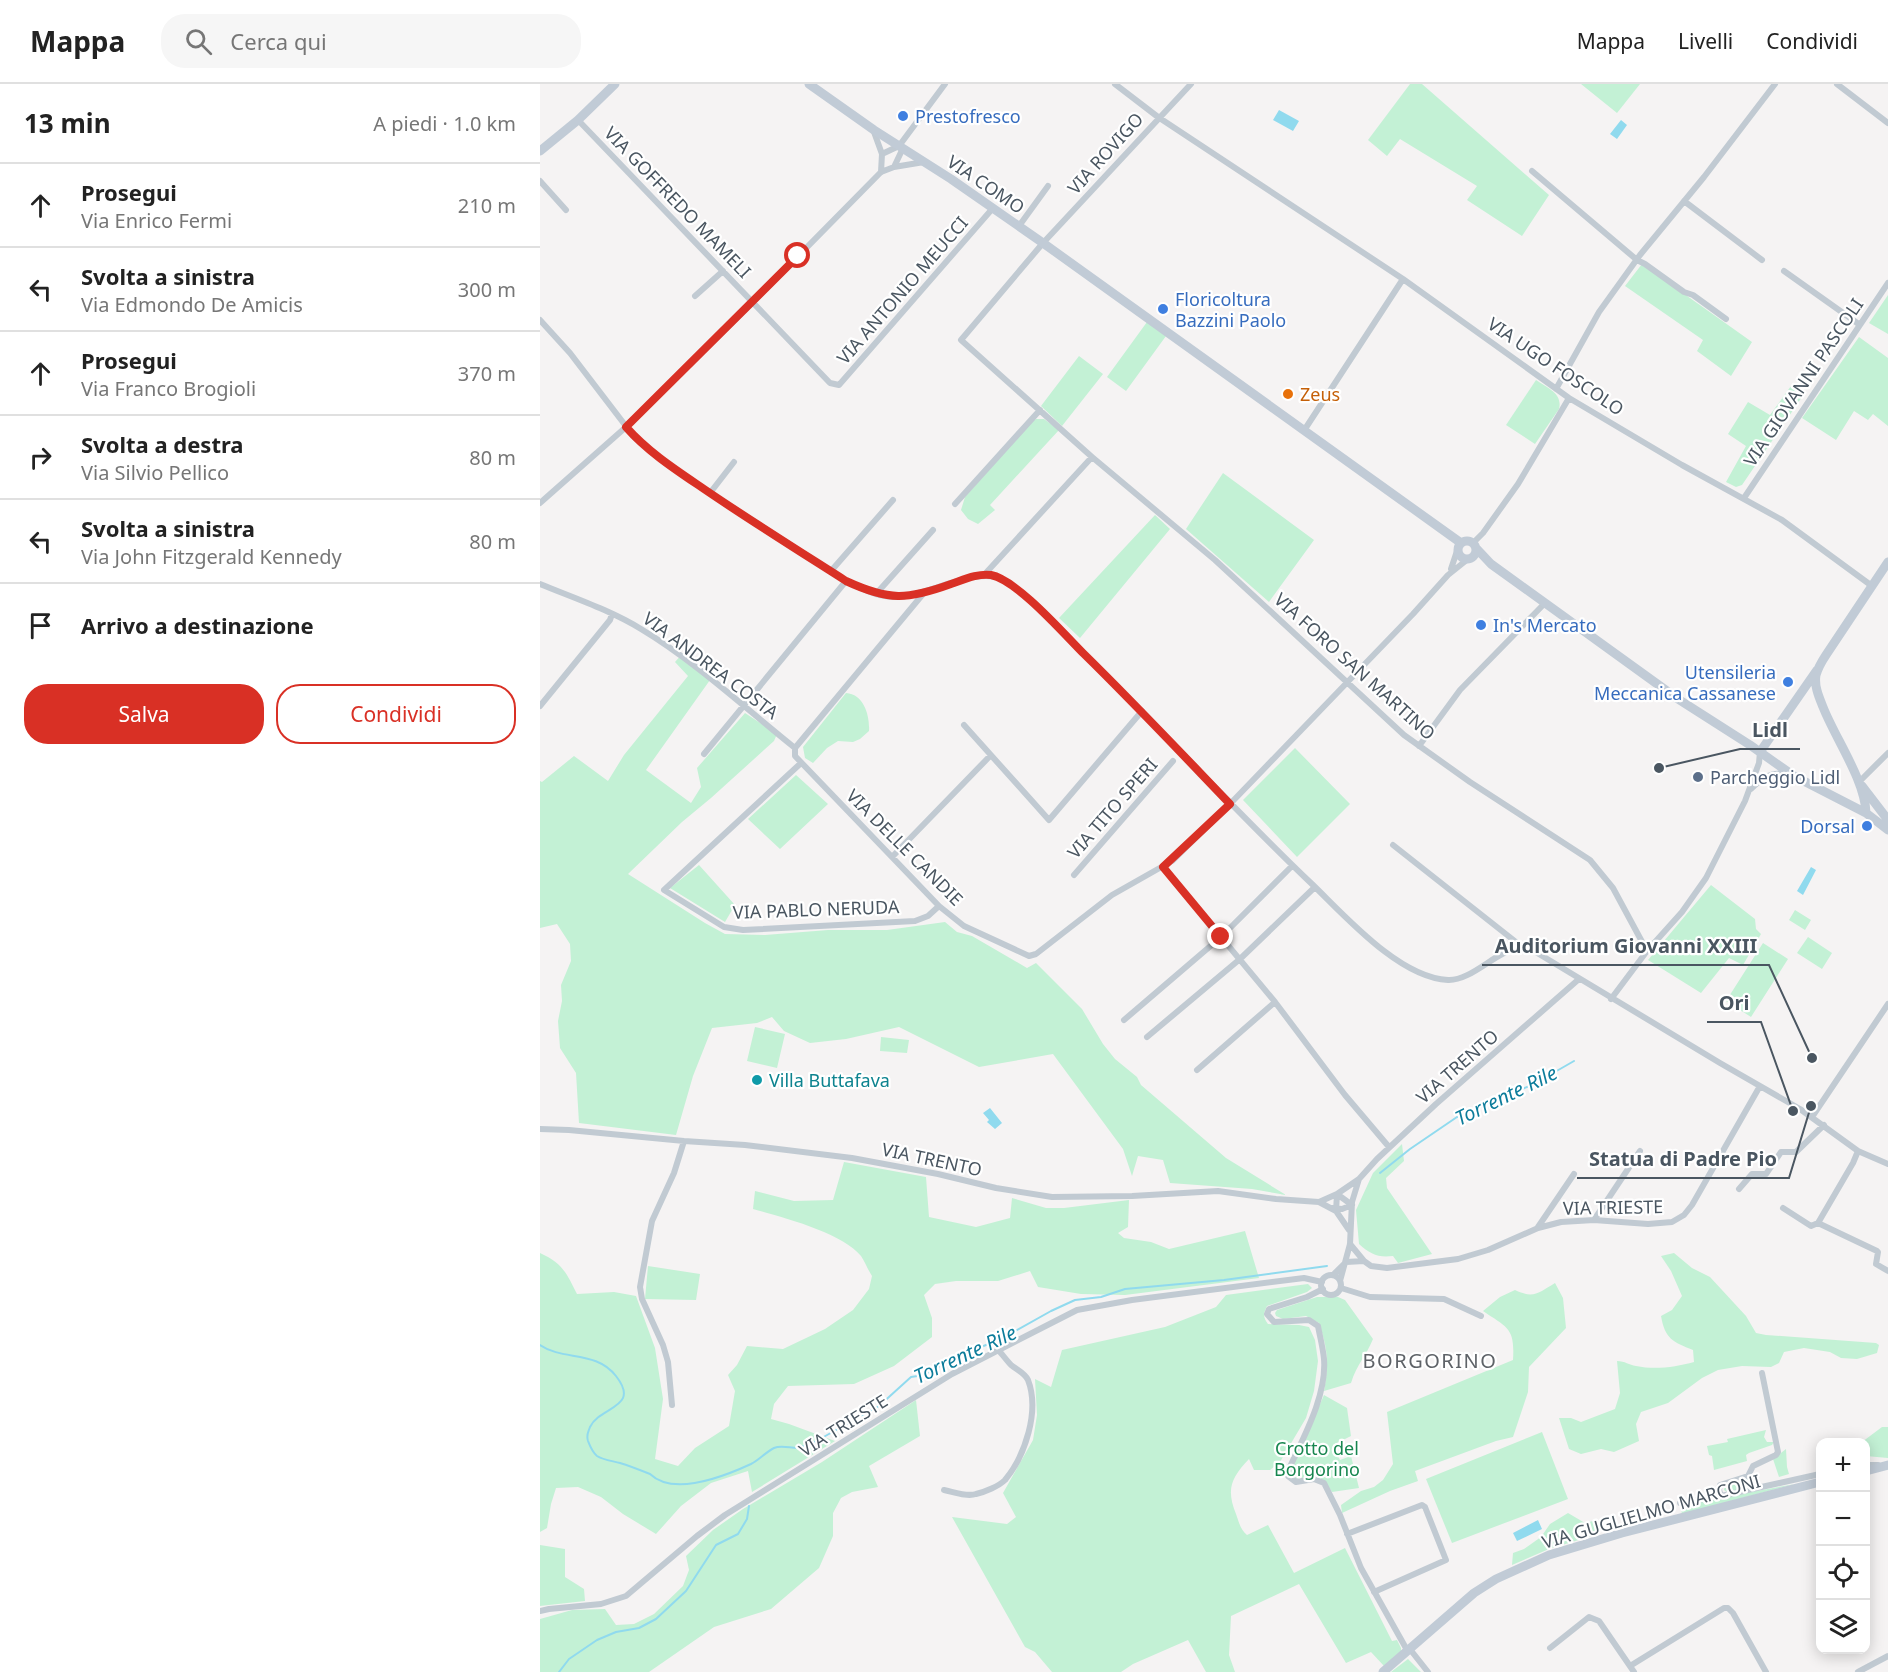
<!DOCTYPE html>
<html lang="it">
<head>
<meta charset="utf-8">
<style>
	:root { --surface:#fff; --page:#f6f6f6; --text:#222; --muted:#767676; --line:#e0e0e0; --accent:#d93025 }
	body { margin:0; font-family:"Noto Sans",sans-serif; background:var(--page); color:var(--text) }
	.controls { position:absolute; right:18px; bottom:18px; display:grid; overflow:hidden; border-radius:12px; box-shadow:0 3px 15px #0003 }
	.controls button { width:54px; height:54px; display:grid; place-items:center; padding:0; border:0; border-bottom:2px solid var(--line); background:var(--surface); color:var(--text); font:30px sans-serif }
	.stop { position:absolute; width:18px; height:18px; margin:-14px; border:4px solid #d93025; border-radius:50%; background:#fff }
	.stop.end { background:#d93025; border-color:#fff; box-shadow:0 2px 6px #0008 }
	.list { margin:0; padding:0; list-style:none }
	h2 { display:flex; justify-content:space-between; align-items:center; height:78px; margin:0; padding:0 24px; font-size:26px }
	h2 small { font-size:20px; font-weight:400; color:var(--muted) }
	.list li { display:grid; grid-template-columns:39px 1fr auto; gap:18px; align-items:center; box-sizing:border-box; height:84px; padding:0 24px; border-top:2px solid var(--line) }
	.list b { display:block; font-size:22px; white-space:nowrap }
	.list p { margin:0; font-size:20px; white-space:nowrap; color:var(--muted) }
	.list em { font-size:20px; font-style:normal; color:var(--muted) }
	.actions { display:flex; gap:12px; padding:18px 24px }
	.actions a { flex:1; padding:14px 0; border:2px solid var(--accent); border-radius:24px; text-align:center; font-size:21px; color:var(--accent) }
	.actions .main { background:var(--accent); color:#fff }
	.icon { flex:none; width:33px; height:33px; fill:none; stroke:currentColor; stroke-width:2; stroke-linecap:round; stroke-linejoin:round }
	.map { position:relative; flex:none; width:1348px; height:1588px; overflow:hidden }
	header { display:flex; align-items:center; gap:36px; box-sizing:border-box; height:84px; padding:0 30px; background:var(--surface); border-bottom:2px solid var(--line) }
	header strong { font-size:28px }
	nav { display:flex; gap:33px; margin-inline-start:auto; font-size:21px }
	.search { width:420px; height:54px; background:var(--page); display:flex; align-items:center; gap:15px; box-sizing:border-box; padding:0 21px; border-radius:24px; color:var(--muted); font-size:22px }
	main { display:flex }
	aside { flex:1; background:var(--surface) }
	.map>svg:first-child { display:block }
	.green { fill:#c3f1d5 }
	.water { fill:#90daee }
	.lines { fill:none; stroke-linecap:round; stroke-linejoin:round }
	.stream { stroke:#90daee; stroke-width:2 }
	.street { stroke:#c1cad2; stroke-width:6 }
	.secondary { stroke:#c1cbd6; stroke-width:9 }
	.route { stroke:#d93025; stroke-width:8 }
	.shop-dot { fill:#3f7fe0; stroke:#fff; stroke-width:2 }
	.food-dot { fill:#e8710a; stroke:#fff; stroke-width:2 }
	.service-dot { fill:#5c6f8a; stroke:#fff; stroke-width:2 }
	.culture-dot { fill:#0f9aa8; stroke:#fff; stroke-width:2 }
	.labels { text-anchor:middle; dominant-baseline:central; stroke-width:4.5; stroke-linejoin:round; paint-order:stroke }
	.shop-label { font-size:18px; fill:#366cbe; stroke:#fff; text-anchor:start }
	.street-label { font-size:18px; fill:#4a5661; stroke:#fff }
	.food-label { font-size:18px; fill:#c56008; stroke:#fff; text-anchor:start }
	.service-label { font-size:18px; fill:#4e5e75; stroke:#fff; text-anchor:start }
	.culture-label { font-size:18px; fill:#0d838f; stroke:#fff; text-anchor:start }
	.park-label { font-size:18px; fill:#17864f; stroke:#fff }
	.water-label { font-size:20px; font-style:italic; fill:#0c7c9b; stroke:#fff }
	.neighbourhood-label { font-size:20px; letter-spacing:1.5px; fill:#5f6368; stroke:#fff }
	.leader { fill:none; stroke:#4a5661; stroke-width:2 }
	.callout-dot { fill:#4a5661; stroke:#fff; stroke-width:2 }
	.callout-label { font-size:20px; text-anchor:middle; font-weight:bold; fill:#4a5661; stroke:#fff; stroke-width:4.5; stroke-linejoin:round; paint-order:stroke }
</style>
</head>
<body>
<header>
<strong>Mappa</strong>
<div class="search"><svg class="icon" aria-label="search" viewBox="0 0 24 24"><circle cx="10" cy="10" r="6"/><path d="M15 15l6 6"/></svg>Cerca qui</div>
<nav><a>Mappa</a><a>Livelli</a><a>Condividi</a></nav>
</header>
<main>
<aside>
<h2>13 min<small>A piedi · 1.0 km</small></h2>
<ul class="list">
<li><svg class="icon" aria-label="ahead" viewBox="0 0 24 24"><path d="M12 20V5M6 11l6-6 6 6"/></svg><div><b>Prosegui</b><p>Via Enrico Fermi</p></div><em>210 m</em></li>
<li><svg class="icon" aria-label="left" viewBox="0 0 24 24"><path d="M17 20v-9H6M10 6l-5 5 5 5"/></svg><div><b>Svolta a sinistra</b><p>Via Edmondo De Amicis</p></div><em>300 m</em></li>
<li><svg class="icon" aria-label="ahead" viewBox="0 0 24 24"><path d="M12 20V5M6 11l6-6 6 6"/></svg><div><b>Prosegui</b><p>Via Franco Brogioli</p></div><em>370 m</em></li>
<li><svg class="icon" aria-label="right" viewBox="0 0 24 24"><path d="M7 20v-9h11M14 6l5 5-5 5"/></svg><div><b>Svolta a destra</b><p>Via Silvio Pellico</p></div><em>80 m</em></li>
<li><svg class="icon" aria-label="left" viewBox="0 0 24 24"><path d="M17 20v-9H6M10 6l-5 5 5 5"/></svg><div><b>Svolta a sinistra</b><p>Via John Fitzgerald Kennedy</p></div><em>80 m</em></li>
<li><svg class="icon" aria-label="arrive" viewBox="0 0 24 24"><path d="M6 21V4h12l-3 4 3 4H6"/></svg><div><b>Arrivo a destinazione</b></div></li>
</ul>
<div class="actions"><a class="main">Salva</a><a>Condividi</a></div>
</aside>
<div class="map">
<svg width="1348" height="1588" viewBox="0 0 1348 1588">
	<rect width="100%" height="100%" fill="#f5f3f3"/>
	<!-- green -->
	<path class="green" d="M870,0H882L1009,111L982,152L927,116L937,102L860,55L847,72L828,56Z
		M1041,0H1100L1077,29Z
		M1102,180L1212,258L1191,292L1157,267L1163,256L1085,202Z
		M1348,211V250L1329,239Z
		M607,238L626,252L586,307L567,293Z
		M1319,253L1348,274V342L1333,330L1328,336L1314,327L1296,356L1262,334Z
		M539,272L563,290L522,342L501,322Z
		M996,296C1007,304 1023,309 1019,325L995,360L966,341Z
		M1251,302L1264,310L1202,401L1196,403L1186,398L1206,362L1188,350L1208,318L1230,331Z
		M496,335H504L519,346L450,421L455,426L438,440L428,435L421,426L425,413L491,338Z
		M683,389L774,456L729,518L646,445Z
		M615,431L630,445L540,554L519,534Z
		M143,569L170,596L106,686L151,719L161,703L157,684L205,629L237,650L234,657L171,714L142,738L88,790L165,839L185,850L225,851L288,846H347L405,838L417,848L432,852L487,884L496,879L542,925L563,960L575,975L597,993L601,1001L686,1074L746,1111L712,1105L630,1099L623,1076L598,1072L592,1092L583,1065L513,970L439,983L359,943L306,955L270,959L244,947L232,933L217,939L172,944L153,992L136,1051L39,1039L36,989L20,964L18,937L22,917L21,901L31,877L30,860L17,840L0,844V697L2,698L34,672L68,697L84,671L148,592L135,578Z
		M306,609C324,610 330,632 329,647L320,655L313,658L298,657L287,664L273,679L265,674L263,663Z
		M755,664L810,720L757,773L703,716Z
		M256,691L288,720L240,765L208,735Z
		M159,781L195,821L185,838L130,804Z
		M1171,801L1215,835L1216,845L1221,850L1203,881L1189,874L1161,909L1108,876Z
		M1255,826L1271,836L1265,846L1249,836Z
		M1268,853L1292,869L1282,885L1257,869Z
		M1223,859L1248,875L1211,933L1186,917Z
		M215,943L245,950L237,984L207,977Z
		M341,953L369,956L367,969L340,967Z
		M862,1060L864,1077L846,1094L847,1104L892,1170L858,1179L853,1172C838,1174 830,1170 819,1160L816,1126L833,1089Z
		M304,1078L386,1093L389,1133L436,1143L470,1134L472,1114L506,1124H524L589,1116L588,1143L578,1149L584,1154L611,1158L629,1165L705,1147L719,1194L585,1211L541,1210L498,1203L490,1187L458,1197H416L395,1200L384,1211L392,1234V1253L354,1282L314,1300L248,1302L234,1320L231,1335L249,1340L295,1357L212,1408L208,1387L171,1399L141,1422L116,1450L83,1430L61,1413L38,1403L16,1404L11,1420L7,1444L0,1448V1169C22,1179 26,1188 37,1210L74,1208L96,1212L115,1264L123,1315L115,1375L138,1382L155,1364L189,1342L195,1307L188,1291L197,1281L207,1262L243,1265L285,1245L313,1226L329,1205L332,1192C328,1186 325,1178 321,1172C303,1149 242,1133 213,1125L215,1107L254,1117L293,1116Z
		M1134,1169L1152,1184L1170,1193L1206,1232L1216,1249L1226,1251L1336,1259L1339,1261L1337,1269L1317,1275L1301,1274L1290,1268L1264,1264L1244,1268L1239,1279L1231,1283L1202,1282L1178,1286L1162,1294L1128,1319L1101,1328L1096,1340L1099,1357L1074,1368L1061,1365L1041,1370L1029,1365L1019,1334H1031L1041,1338L1075,1325L1080,1309L1077,1277C1085,1277 1089,1281 1096,1282C1115,1286 1136,1283 1154,1278L1153,1266C1133,1258 1125,1255 1121,1232L1132,1226L1142,1212L1131,1187L1121,1172Z
		M108,1182L160,1190L156,1216L105,1215Z
		M1015,1199L1023,1214L1026,1244L989,1283L988,1308L973,1353L956,1357L875,1387L878,1397L850,1407L802,1429L801,1421L821,1407L834,1403L843,1396L853,1380L847,1328L973,1276C975,1244 968,1244 943,1227L960,1213L975,1206C994,1215 998,1209 1015,1199Z
		M768,1200L772,1204L767,1208L727,1222C723,1230 723,1233 728,1240L759,1241L769,1243L775,1256L778,1277L774,1307L766,1334L740,1378L730,1386H714L709,1375C691,1394 686,1405 696,1430C699,1438 700,1445 707,1451L728,1441L754,1489L805,1464L852,1557L857,1556L861,1564V1567L844,1582L831,1568L806,1579L759,1500L691,1532L689,1571L695,1588H666L648,1556L593,1580L581,1588H512L495,1568L485,1563L412,1433L467,1440L476,1433L463,1409L493,1356L497,1331L495,1295L511,1303L522,1266L625,1243L676,1223L686,1211Z
		M777,1213H798L805,1216L833,1255C826,1272 817,1280 811,1299L784,1307C789,1279 788,1266 779,1239L766,1232L743,1235L736,1232L735,1229L737,1226Z
		M784,1311L807,1324L811,1352L793,1361L800,1376L811,1372L819,1404L792,1408C781,1390 776,1392 756,1395L750,1391V1388Z
		M376,1316L380,1352L329,1382L338,1403L312,1408L301,1414L293,1429V1452L279,1484L231,1525L174,1543L109,1588H0V1535L32,1526L65,1525L76,1541L94,1540L114,1530L143,1502L149,1486L146,1472L173,1446L203,1425L282,1378Z
		M1342,1343H1348V1374L1326,1372V1358H1322Z
		M1226,1346L1224,1353L1227,1358H1234L1232,1361L1209,1369L1206,1371L1207,1377L1174,1386L1172,1372L1169,1371L1167,1362L1188,1358L1187,1355Z
		M1002,1348L1028,1415L912,1459L886,1395Z
		M1246,1365L1247,1383L1249,1390L1239,1393L1233,1375Z
		M1211,1392L1214,1402L1187,1408L1184,1406L1185,1402L1203,1398Z
		M1255,1400L1142,1430L1140,1421Z
		M1028,1429L1045,1439L1053,1437L1058,1450L1009,1465L972,1481L973,1469L984,1465L1001,1453L1010,1440Z
		M0,1461L25,1465V1493L44,1505L45,1517L0,1522Z
		M868,1575L881,1588H851Z"/>
	<!-- water -->
	<path class="water" d="M739,26L759,37L753,47L733,36Z
		M1081,36L1087,41L1077,55L1070,50Z
		M1271,783L1276,786L1263,811L1257,807Z
		M450,1024L462,1039L455,1045L447,1038L449,1036L443,1029Z
		M998,1436L1002,1445L977,1457L973,1449Z"/>
	<g class="lines">
		<!-- stream -->
		<path class="stream" d="M840,1089L870,1065L917,1033L994,1000L1034,977
			M0,1261C23,1277 56,1266 76,1292C101,1324 60,1322 50,1343C48,1349 46,1351 48,1357C50,1362 52,1368 57,1372C63,1376 73,1377 80,1379C90,1382 100,1386 110,1390C134,1413 185,1392 211,1380C219,1376 226,1368 234,1364C241,1361 250,1364 257,1364C262,1363 266,1361 271,1360L339,1322L371,1293L384,1291L416,1273L461,1255L511,1227L535,1216L561,1213L585,1205L684,1196L787,1182
			M19,1588L29,1575L57,1556L76,1548L99,1544L116,1535L146,1507L176,1461L198,1450L207,1435L209,1422"/>
		<!-- street -->
		<path class="street" d="M575,0L618,33L863,195L1029,314L1142,381L1242,436L1332,502
			M651,0L503,159L421,256L552,373L675,476L864,651L930,698L1050,776L1073,804L1107,867
			M1297,0L1348,39
			M38,36L290,299L299,301L453,124
			M334,48L342,70L341,88
			M342,70L359,62L405,0
			M354,83L363,64
			M992,87L1097,176L1105,180L1144,208L1153,211L1186,235
			M0,97L26,126
			M1144,117L1222,176
			M479,142L508,102
			M1244,187L1320,241
			M155,212L183,187
			M0,236L30,269L95,354L123,377L170,409L306,497C323,505 339,514 358,513C388,512 438,481 463,496C495,514 520,546 546,572C623,647 695,727 773,801C806,833 860,894 908,896C931,897 955,868 981,862
			M1016,305L1059,228L1100,171L1164,93L1235,0
			M765,345L863,195
			M170,409L194,378
			M1204,414L1348,199
			M0,419L86,343L213,218L341,88L354,83L384,78
			M415,420L500,326
			M933,459L943,449L978,400L1029,314
			M911,485L917,467
			M291,487L353,416
			M444,491L552,373
			M0,500C34,514 70,526 101,545C156,578 205,624 255,664
			M336,510L393,446
			M383,510L255,664V672L399,822L424,842L489,872L496,870L572,811L632,777L690,720L873,530L908,491L928,475
			M0,622L70,536L72,530
			M424,641L509,736L602,627
			M879,662L920,606L1005,519
			M164,670L306,497
			M261,679L124,806L184,843L203,846L375,837L388,832L399,822
			M1319,698L1348,669
			M1211,705C1222,694 1232,686 1249,691
			M853,761L981,862L994,867L1180,979L1260,1025L1318,1067L1348,1080
			M352,773L450,672
			M623,783L735,918L805,1011L849,1063
			M534,791L633,677
			M1071,915L1107,867L1142,828L1166,794L1205,717L1219,679L1220,668
			M584,936L681,853L752,782
			M607,953L700,875L775,803
			M657,986L735,918
			M1272,1033L1348,920
			M0,1045L29,1046L144,1057L205,1061L312,1074L398,1090L456,1104L512,1113L592,1112L678,1107L736,1115L779,1118L796,1127L809,1146
			M1318,1067L1313,1079L1278,1139L1337,1167L1338,1168L1336,1180L1348,1187
			M1199,1105L1212,1090H1226L1241,1068H1256L1284,1041
			M779,1118L797,1110L819,1095L837,1075L896,1020L1039,895
			M792,1124L802,1125L812,1121
			M1243,1124L1271,1142L1278,1139
			M796,1127L797,1110L812,1121
			M1054,1136L1100,1067
			M998,1143L1034,1090
			M810,1160L824,1177
			M793,1191L806,1178L824,1177L831,1182L847,1184L918,1175L948,1166L998,1144L1021,1138L1054,1136L1108,1140L1132,1138L1144,1131L1152,1121L1220,1002
			M781 1201a10 10 0 1 1 20 0a10 10 0 1 1-20 0Z
			M800,1197L810,1160L812,1118L819,1095
			M801,1204L830,1213L904,1215L941,1232
			M783,1205L767,1213L729,1225L727,1230L734,1238L769,1236L778,1242C780,1253 783,1264 784,1275C787,1312 763,1354 748,1387V1392L756,1398L774,1395L784,1399L800,1431L821,1484L867,1566
			M1222,1289L1238,1368L1236,1371L1213,1382L1208,1392L1180,1401L1179,1406L1181,1412L1280,1390
			M132,1321L128,1278L123,1261L102,1215L100,1203L112,1137L134,1089L144,1057
			M1326,1381H1338
			M404,1406C414,1408 427,1413 436,1410C445,1408 459,1402 465,1396C485,1372 500,1327 488,1296C485,1289 477,1286 471,1281C467,1277 463,1271 459,1267
			M1140,1419L1181,1412
			M807,1450L882,1421L885,1423L906,1476L834,1508
			M0,1527L9,1525L61,1520L86,1512L157,1452L185,1431L412,1290L537,1226L592,1216L764,1194L782,1198
			M869,1564L888,1588
			M1010,1564L1049,1533L1059,1537L1094,1588
			M1090,1582L1184,1524H1188L1193,1529L1226,1588
			M1318,1588L1348,1572"/>
		<!-- secondary -->
		<path class="secondary" d="M269,0L334,46L411,95L503,159L921,459
			M0,67L38,36L75,0
			M918 466a9 9 0 1 1 18 0a9 9 0 1 1-18 0Z
			M936,464L951,480L1138,615L1210,661L1254,692L1326,729L1348,746
			M1220,668L1277,586
			M1322,702L1348,736
			M1326,729C1325,696 1295,654 1283,623C1279,613 1274,602 1276,591C1278,584 1282,577 1286,571L1348,478
			M1326,1387L1348,1381
			M843,1588L934,1509L956,1495L1009,1471L1082,1449L1280,1398"/>
	</g>
	<g class="lines">
		<!-- route -->
		<path class="route" d="M258,172L86,343C108,368 136,386 164,405C211,437 259,467 306,497C349,517 367,516 411,500C423,496 438,489 451,491C477,496 524,550 544,570C594,619 642,670 690,720L623,783L681,853"/>
	</g>
	<!-- markers -->
	<g class="shop-dot">
		<circle cx="363" cy="32" r="6"/>
		<circle cx="623" cy="225" r="6"/>
		<circle cx="941" cy="541" r="6"/>
		<circle cx="1248" cy="598" r="6"/>
		<circle cx="1327" cy="742" r="6"/>
	</g>
	<circle class="food-dot" cx="748" cy="310" r="6"/>
	<circle class="service-dot" cx="1158" cy="693" r="6"/>
	<circle class="culture-dot" cx="217" cy="996" r="6"/>
	<g class="labels">
		<!-- shop labels -->
		<g class="shop-label">
			<text x="375" y="32">Prestofresco</text>
			<text x="635" y="215">Floricoltura<tspan x="635" dy="21">Bazzini Paolo</tspan></text>
			<text x="953" y="541">In's Mercato</text>
			<text x="1236" y="588" text-anchor="end">Utensileria<tspan x="1236" dy="21">Meccanica Cassanese</tspan></text>
			<text x="1315" y="742" text-anchor="end">Dorsal</text>
		</g>
		<!-- street labels -->
		<g class="street-label">
			<text transform="translate(565 69) rotate(-48)">VIA ROVIGO</text>
			<text transform="translate(446 100) rotate(34)">VIA COMO</text>
			<text transform="translate(138 118) rotate(46)">VIA GOFFREDO MAMELI</text>
			<text transform="translate(362 206) rotate(-49)">VIA ANTONIO MEUCCI</text>
			<text transform="translate(1016 282) rotate(34)">VIA UGO FOSCOLO</text>
			<text transform="translate(1263 298) rotate(-56)">VIA GIOVANNI PASCOLI</text>
			<text transform="translate(171 581) rotate(37)">VIA ANDREA COSTA</text>
			<text transform="translate(815 582) rotate(42)">VIA FORO SAN MARTINO</text>
			<text transform="translate(572 724) rotate(-49)">VIA TITO SPERI</text>
			<text transform="translate(365 763) rotate(45)">VIA DELLE CANDIE</text>
			<text transform="translate(276 825) rotate(-2)">VIA PABLO NERUDA</text>
			<text transform="translate(917 982) rotate(-41)">VIA TRENTO</text>
			<text transform="translate(392 1075) rotate(12)">VIA TRENTO</text>
			<text transform="translate(1073 1123) rotate(-1)">VIA TRIESTE</text>
			<text transform="translate(303 1341) rotate(-32)">VIA TRIESTE</text>
			<text transform="translate(1111 1427) rotate(-16)">VIA GUGLIELMO MARCONI</text>
		</g>
		<!-- food labels -->
		<g class="food-label">
			<text x="760" y="310">Zeus</text>
		</g>
		<!-- service labels -->
		<g class="service-label">
			<text x="1170" y="693">Parcheggio Lidl</text>
		</g>
		<!-- culture labels -->
		<g class="culture-label">
			<text x="229" y="996">Villa Buttafava</text>
		</g>
		<!-- park labels -->
		<g class="park-label">
			<text x="777" y="1364">Crotto del<tspan x="777" dy="21">Borgorino</tspan></text>
		</g>
		<!-- water labels -->
		<g class="water-label">
			<text transform="translate(966 1011) rotate(-26)">Torrente Rile</text>
			<text transform="translate(425 1270) rotate(-25)">Torrente Rile</text>
		</g>
		<!-- neighbourhood labels -->
		<g class="neighbourhood-label">
			<text x="890" y="1276">BORGORINO</text>
		</g>
	</g>
	<!-- callouts -->
	<path class="leader" d="M1119 684L1200 665H1260M1272 974L1229 881H942M1253 1027L1221 938H1167M1271 1022L1249 1094H1037"/>
	<g class="callout-dot">
		<circle cx="1119" cy="684" r="6"/>
		<circle cx="1272" cy="974" r="6"/>
		<circle cx="1253" cy="1027" r="6"/>
		<circle cx="1271" cy="1022" r="6"/>
	</g>
	<g class="callout-label">
		<text x="1230" y="653">Lidl</text>
		<text x="1086" y="869">Auditorium Giovanni XXIII</text>
		<text x="1194" y="926">Ori</text>
		<text x="1143" y="1082">Statua di Padre Pio</text>
	</g>
</svg>
<div class="controls">
<button>+</button>
<button>−</button>
<button><svg class="icon" aria-label="locate" viewBox="0 0 24 24"><circle cx="12" cy="12" r="6"/><path d="M12 2v4M12 18v4M2 12h4M18 12h4"/></svg></button>
<button><svg class="icon" aria-label="layers" viewBox="0 0 24 24"><path d="M12 4l9 5-9 5-9-5zM3 14l9 5 9-5"/></svg></button>
</div>
<div class="stop" style="left:258px;top:172px"></div>
<div class="stop end" style="left:681px;top:853px"></div>
</div>
</main>
</body>
</html>
